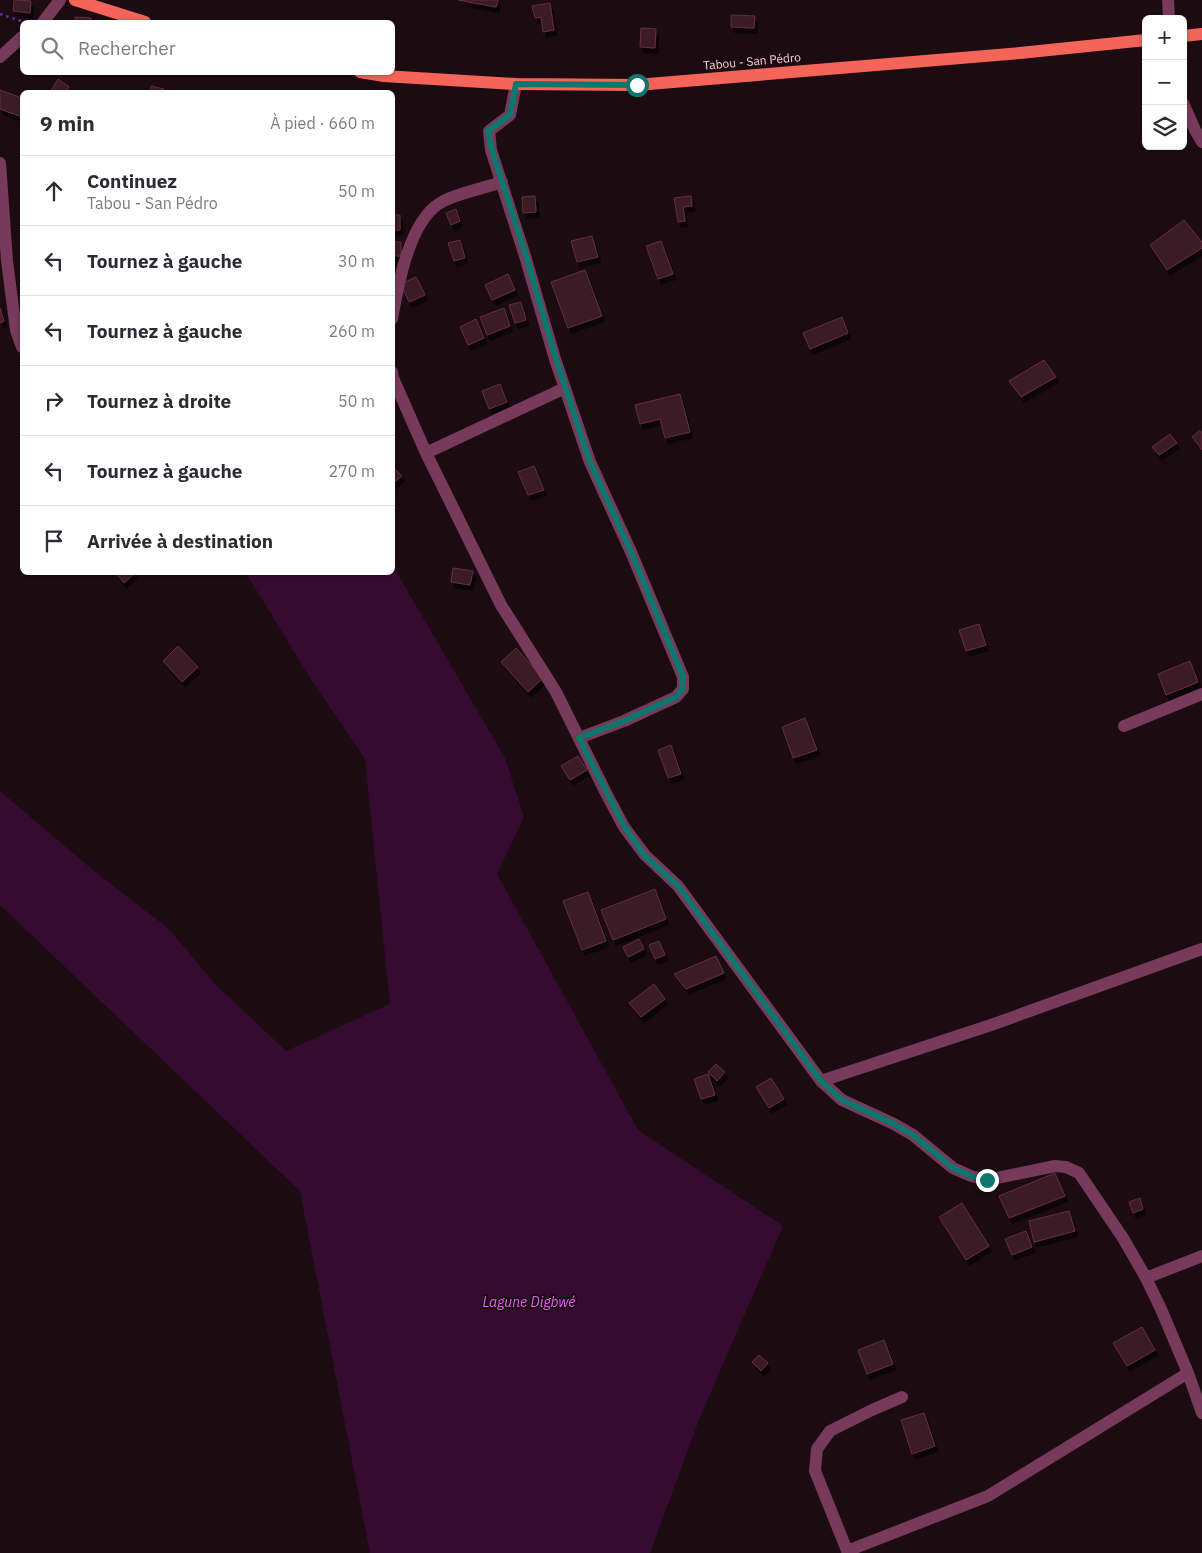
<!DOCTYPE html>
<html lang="fr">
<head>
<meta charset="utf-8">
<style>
	:root { --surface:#fff; --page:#f7f7f7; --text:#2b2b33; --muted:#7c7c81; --line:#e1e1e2 }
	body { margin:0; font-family:"IBM Plex Sans",sans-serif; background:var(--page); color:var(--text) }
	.controls { position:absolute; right:15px; top:15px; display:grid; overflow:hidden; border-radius:8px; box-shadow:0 1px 4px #0004 }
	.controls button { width:45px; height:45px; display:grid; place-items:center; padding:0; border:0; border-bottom:1px solid var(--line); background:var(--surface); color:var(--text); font:25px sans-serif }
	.stop { position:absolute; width:15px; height:15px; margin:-11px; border:4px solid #0f766e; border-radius:50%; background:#fff }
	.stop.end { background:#0f766e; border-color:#fff; box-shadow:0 1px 5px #0008 }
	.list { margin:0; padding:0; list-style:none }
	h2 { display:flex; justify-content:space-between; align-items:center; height:65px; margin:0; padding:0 20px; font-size:21px }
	h2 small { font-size:16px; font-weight:400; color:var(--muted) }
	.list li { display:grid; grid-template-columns:32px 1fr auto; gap:15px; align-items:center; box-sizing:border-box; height:70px; padding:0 20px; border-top:1px solid var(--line) }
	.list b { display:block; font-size:19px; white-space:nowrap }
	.list p { margin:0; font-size:16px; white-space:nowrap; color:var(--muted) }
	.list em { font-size:16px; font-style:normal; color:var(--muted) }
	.icon { flex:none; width:28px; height:28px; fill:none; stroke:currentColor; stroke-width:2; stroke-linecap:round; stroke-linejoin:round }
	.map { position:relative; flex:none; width:1202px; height:1553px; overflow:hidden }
	.search { position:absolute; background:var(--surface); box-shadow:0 1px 4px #0004; left:20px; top:20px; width:375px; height:55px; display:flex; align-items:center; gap:12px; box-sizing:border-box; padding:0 18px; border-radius:8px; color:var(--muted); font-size:19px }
	.panel { position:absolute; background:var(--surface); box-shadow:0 1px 4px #0004; left:20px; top:90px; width:375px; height:485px; border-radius:8px }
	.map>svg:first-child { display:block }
	.water { fill:#360b32 }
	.building { fill:#3b1a25; stroke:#662d41; filter:url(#shadow) }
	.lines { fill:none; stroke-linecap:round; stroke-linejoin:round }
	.path { stroke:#6034a6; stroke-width:2.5; stroke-dasharray:2.5 4; stroke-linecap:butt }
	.minor { stroke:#783a5a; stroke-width:12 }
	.major { stroke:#f56458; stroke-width:12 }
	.route { stroke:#0f766e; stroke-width:6 }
	.labels { text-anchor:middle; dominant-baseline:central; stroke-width:4; stroke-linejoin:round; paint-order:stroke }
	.street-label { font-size:12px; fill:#fccae0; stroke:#1c0c12 }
	.water-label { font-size:14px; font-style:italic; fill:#e85ff5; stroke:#1c0c12 }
</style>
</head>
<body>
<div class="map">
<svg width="1202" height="1553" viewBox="0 0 1202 1553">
	<defs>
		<filter id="shadow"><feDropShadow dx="3" dy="5.5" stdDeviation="0" flood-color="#0009"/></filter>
	</defs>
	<rect width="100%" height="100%" fill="#1c0c12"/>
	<!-- water -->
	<path class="water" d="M393,566L505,758L524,817L497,874L638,1130L783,1226L700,1417L650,1553H370L300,1191L0,905V791L94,871L169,929L214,983L286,1051L390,1004L365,759L309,676L246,573L392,572Z"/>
	<!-- building -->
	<path class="building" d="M14,0L31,1L30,13L13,11Z
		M458,0H498L496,7Z
		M550,3L554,30L543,32L541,17L535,18L532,6Z
		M731,15L755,16L754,28L731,27Z
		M75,17L91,18V22H75Z
		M641,28L656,29L655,48L640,47Z
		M58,79L69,87L65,92H50Z
		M151,86L164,89V92H150Z
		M0,90L22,98V117L0,109Z
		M535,196L536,212L523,213L522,197Z
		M691,196L692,206L683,207L685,221L678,222L674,198Z
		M456,209L460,221L451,225L446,213Z
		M392,215H400V230H392Z
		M1184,220L1202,242V248L1167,270L1150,245Z
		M592,236L598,257L577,262L571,241Z
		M460,240L465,258L454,261L448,243Z
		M661,241L673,274L658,279L646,246Z
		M392,242H401V256H392Z
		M585,270L602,316L568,328L551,282Z
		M508,274L515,290L492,300L485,285Z
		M416,277L425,295L409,302L401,284Z
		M521,302L526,320L515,323L509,305Z
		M0,308L4,321L0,323Z
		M504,308L510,326L487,335L480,317Z
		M842,317L848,333L810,349L803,333Z
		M476,319L484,338L468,345L460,327Z
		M1044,360L1056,377L1021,397L1009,381Z
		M500,384L507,402L489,409L482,391Z
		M680,394L690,432L665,438L660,419L640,424L635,405Z
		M1200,430L1202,433V450L1192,437Z
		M1170,434L1177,443L1159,455L1152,447Z
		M392,466L402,476L392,484Z
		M534,466L544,490L528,495L518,472Z
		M453,568L473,571L470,585L451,582Z
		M115,572H136L124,583Z
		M979,624L986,645L966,651L959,630Z
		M178,646L198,667L182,682L163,661Z
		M516,648L543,678L528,692L501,662Z
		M1190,661L1198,682L1166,695L1158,674Z
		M805,718L817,750L793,758L782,727Z
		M671,745L681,774L668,778L658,750Z
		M578,756L587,770L570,780L561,766Z
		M655,889L666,919L613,940L601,910Z
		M588,892L606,941L582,950L563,901Z
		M639,939L644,949L628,957L623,947Z
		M659,941L665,955L655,959L649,945Z
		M716,956L724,973L686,989L674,974Z
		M654,984L665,999L641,1017L629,1003Z
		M716,1064L725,1072L717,1081L708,1072Z
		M708,1074L715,1095L701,1099L694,1079Z
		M771,1078L784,1099L769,1108L756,1087Z
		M1055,1173L1065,1196L1009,1218L999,1196Z
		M1140,1198L1143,1209L1133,1213L1129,1202Z
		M962,1203L989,1246L966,1260L939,1217Z
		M1069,1211L1075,1231L1034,1242L1029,1221Z
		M1026,1231L1032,1247L1012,1255L1005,1239Z
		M1142,1327L1155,1350L1127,1366L1113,1343Z
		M884,1340L893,1364L867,1374L858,1350Z
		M759,1355L768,1363L761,1371L752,1362Z
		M924,1413L935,1446L912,1454L901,1420Z"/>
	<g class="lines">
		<!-- path -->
		<path class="path" d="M0,14L24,22"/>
		<!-- minor -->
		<path class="minor" d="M1168,0L1169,19
			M43,22L60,0
			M0,57L22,37
			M516,84L510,115L489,131L491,150L525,256L555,359L590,462L631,552L683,677V689L676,697L624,721L579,738
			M1183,103L1195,130L1202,142
			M0,163L7,261L16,330L22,347
			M392,319C398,285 409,222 440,203C454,194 485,188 502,182
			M392,372L393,378L426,453L501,605L556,692L607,795L624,827L645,855L678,886L821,1081L842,1100L894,1124L913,1135L953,1168L971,1176L987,1180L1055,1166L1066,1167L1079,1173L1123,1238L1146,1278L1161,1309L1188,1373L1202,1413
			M426,453L565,388
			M1124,726L1202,694
			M821,1081L991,1025L1202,949
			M1146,1278L1202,1256
			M847,1551L988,1496L1188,1373
			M848,1553L815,1471L817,1449L830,1431L872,1410L902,1397"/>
		<!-- major -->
		<path class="major" d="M75,0L145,22
			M1183,36L1202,34
			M360,72L384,76L516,84L637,85L1020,53L1146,40"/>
	</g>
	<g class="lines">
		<!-- route -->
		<path class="route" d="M637,85L516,84L510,115L488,131L492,150L526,256L556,359L590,462L631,552L683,677V688L676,697L624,721L579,738L624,826L645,856L678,886L821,1081L842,1100L894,1124L913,1135L953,1168L971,1176L987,1180"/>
	</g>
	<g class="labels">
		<!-- street labels -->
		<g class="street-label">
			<text transform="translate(752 61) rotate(-5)">Tabou - San Pédro</text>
		</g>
		<!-- water labels -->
		<g class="water-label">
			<text x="529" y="1302">Lagune Digbwé</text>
		</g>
	</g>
</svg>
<div class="controls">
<button>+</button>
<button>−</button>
<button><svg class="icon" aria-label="layers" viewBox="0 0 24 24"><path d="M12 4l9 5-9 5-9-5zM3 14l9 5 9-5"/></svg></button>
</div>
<div class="stop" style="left:637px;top:85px"></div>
<div class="stop end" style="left:987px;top:1180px"></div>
<div class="search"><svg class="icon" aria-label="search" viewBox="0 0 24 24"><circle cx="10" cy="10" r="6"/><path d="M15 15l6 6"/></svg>Rechercher</div>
<section class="panel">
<h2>9 min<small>À pied · 660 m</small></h2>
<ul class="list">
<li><svg class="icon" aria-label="ahead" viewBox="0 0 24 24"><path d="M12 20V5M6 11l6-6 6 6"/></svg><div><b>Continuez</b><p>Tabou - San Pédro</p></div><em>50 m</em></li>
<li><svg class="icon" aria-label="left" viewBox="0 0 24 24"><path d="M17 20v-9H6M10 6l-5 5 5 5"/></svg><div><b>Tournez à gauche</b></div><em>30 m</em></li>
<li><svg class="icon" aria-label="left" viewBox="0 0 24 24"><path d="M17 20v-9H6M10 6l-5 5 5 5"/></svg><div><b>Tournez à gauche</b></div><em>260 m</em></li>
<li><svg class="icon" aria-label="right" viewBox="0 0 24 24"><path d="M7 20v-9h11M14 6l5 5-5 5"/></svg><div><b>Tournez à droite</b></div><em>50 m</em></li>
<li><svg class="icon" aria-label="left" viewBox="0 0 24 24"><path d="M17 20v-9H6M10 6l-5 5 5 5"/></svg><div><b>Tournez à gauche</b></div><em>270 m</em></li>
<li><svg class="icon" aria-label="arrive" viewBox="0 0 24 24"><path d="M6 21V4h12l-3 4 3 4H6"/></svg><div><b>Arrivée à destination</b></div></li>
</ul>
</section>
</div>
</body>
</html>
